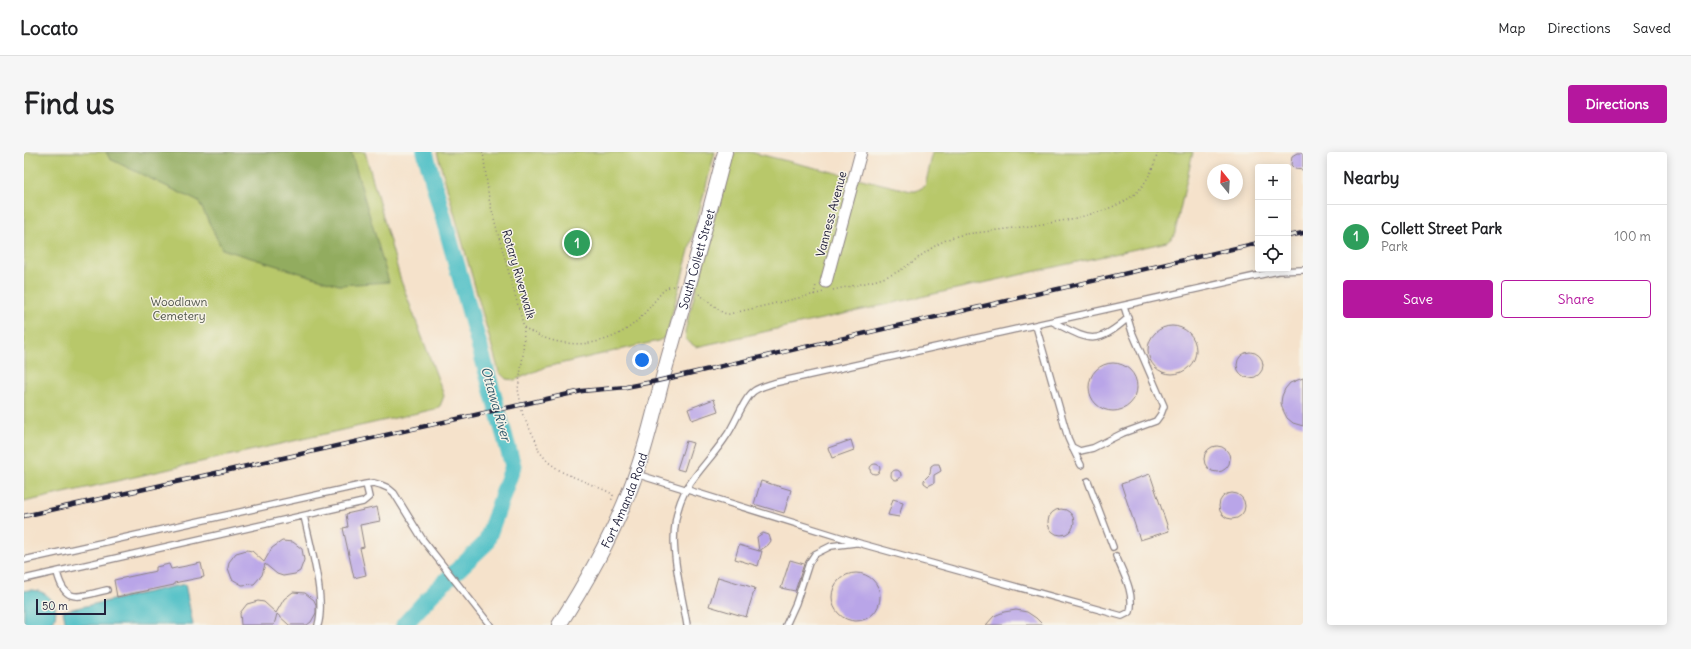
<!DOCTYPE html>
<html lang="en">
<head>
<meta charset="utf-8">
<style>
	:root { --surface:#fff; --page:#f6f6f6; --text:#202124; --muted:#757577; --line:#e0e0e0; --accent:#b5179e }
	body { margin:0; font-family:Delius,sans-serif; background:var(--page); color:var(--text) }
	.controls { position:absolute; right:12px; top:12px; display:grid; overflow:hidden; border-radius:4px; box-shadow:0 2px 10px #0003 }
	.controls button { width:36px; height:36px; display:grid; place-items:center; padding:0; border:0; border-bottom:1px solid var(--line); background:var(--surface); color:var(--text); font:20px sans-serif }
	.compass { position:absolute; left:1183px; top:12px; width:36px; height:36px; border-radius:50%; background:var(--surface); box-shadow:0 2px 10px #0003; rotate:342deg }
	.scale { position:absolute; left:12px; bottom:10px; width:70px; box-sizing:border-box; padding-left:4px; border:2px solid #22223b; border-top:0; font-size:11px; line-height:14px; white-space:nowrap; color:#22223b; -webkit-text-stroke:3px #f7f3e8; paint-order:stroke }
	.you { position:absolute; left:618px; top:208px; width:14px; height:14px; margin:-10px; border:3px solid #fff; border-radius:50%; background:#1a73e8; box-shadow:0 0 0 6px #1a73e833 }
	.badge { display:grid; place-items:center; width:26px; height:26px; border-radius:50%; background:var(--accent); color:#fff; font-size:13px; font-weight:700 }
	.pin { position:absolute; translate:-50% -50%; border:2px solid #fff; box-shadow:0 1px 4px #0006 }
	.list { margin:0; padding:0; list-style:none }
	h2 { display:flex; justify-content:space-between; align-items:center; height:52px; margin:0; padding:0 16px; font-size:17px }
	h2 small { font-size:13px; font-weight:400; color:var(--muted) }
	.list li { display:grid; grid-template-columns:26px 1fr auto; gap:12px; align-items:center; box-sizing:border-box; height:64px; padding:0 16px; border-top:1px solid var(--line) }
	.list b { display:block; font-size:15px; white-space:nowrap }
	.list p { margin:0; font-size:13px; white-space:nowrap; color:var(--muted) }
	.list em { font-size:13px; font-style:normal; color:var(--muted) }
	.actions { display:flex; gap:8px; padding:12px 16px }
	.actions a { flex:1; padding:9px 0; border:1px solid var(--accent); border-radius:4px; text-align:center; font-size:14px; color:var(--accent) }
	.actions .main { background:var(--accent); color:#fff }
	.icon { flex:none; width:22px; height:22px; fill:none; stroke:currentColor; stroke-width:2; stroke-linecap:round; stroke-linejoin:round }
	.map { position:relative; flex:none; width:1279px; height:473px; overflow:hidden; border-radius:4px }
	header { display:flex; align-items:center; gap:24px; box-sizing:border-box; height:56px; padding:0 20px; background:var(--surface); border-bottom:1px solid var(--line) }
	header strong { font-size:19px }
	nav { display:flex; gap:22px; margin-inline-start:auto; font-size:14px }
	.intro { display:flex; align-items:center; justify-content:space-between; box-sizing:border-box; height:96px; padding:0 24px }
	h1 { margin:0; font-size:28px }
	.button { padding:10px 18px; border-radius:4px; background:var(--accent); color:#fff; font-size:14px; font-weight:700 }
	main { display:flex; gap:24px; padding:0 24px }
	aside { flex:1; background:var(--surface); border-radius:4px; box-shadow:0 2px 10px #0003 }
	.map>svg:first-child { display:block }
	.green { fill:#b8c86b; stroke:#6d7553 }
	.forest { fill:#92ac5f; stroke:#5a674d }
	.water { fill:#53c1c7; stroke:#3a7281 }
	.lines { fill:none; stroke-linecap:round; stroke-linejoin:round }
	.river { stroke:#53c1c7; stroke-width:17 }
	.building { fill:#b9a5e8 }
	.service-casing { stroke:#8c8283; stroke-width:8 }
	.minor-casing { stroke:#8c8283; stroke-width:13 }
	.tertiary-casing { stroke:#8c8283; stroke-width:16 }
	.path { stroke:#8c8283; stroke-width:1.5; stroke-dasharray:1 3; stroke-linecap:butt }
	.service { stroke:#fff; stroke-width:5.5 }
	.minor { stroke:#fff; stroke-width:11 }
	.tertiary { stroke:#fff; stroke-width:14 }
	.rail-casing { stroke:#22223b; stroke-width:4.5 }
	.rail { stroke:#f7f3e8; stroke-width:3; stroke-dasharray:9; stroke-linecap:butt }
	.labels { text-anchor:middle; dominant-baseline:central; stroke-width:3; stroke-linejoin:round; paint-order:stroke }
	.street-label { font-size:12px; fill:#22223b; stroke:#f7f3e8 }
	.park-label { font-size:12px; fill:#4f5449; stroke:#f7f3e8 }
	.water-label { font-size:13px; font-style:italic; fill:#335a6c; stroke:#f7f3e8 }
</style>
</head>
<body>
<header>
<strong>Locato</strong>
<nav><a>Map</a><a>Directions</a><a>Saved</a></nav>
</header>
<div class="intro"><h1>Find us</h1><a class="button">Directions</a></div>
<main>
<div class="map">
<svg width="1279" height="473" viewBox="0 0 1279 473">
	<rect width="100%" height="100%" fill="#f7f3e8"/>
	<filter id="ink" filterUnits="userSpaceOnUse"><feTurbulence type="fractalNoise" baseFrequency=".025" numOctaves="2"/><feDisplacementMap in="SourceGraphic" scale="8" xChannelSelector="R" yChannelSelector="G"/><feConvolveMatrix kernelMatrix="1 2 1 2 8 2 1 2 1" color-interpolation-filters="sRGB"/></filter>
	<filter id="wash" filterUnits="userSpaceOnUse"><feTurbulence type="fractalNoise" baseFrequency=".012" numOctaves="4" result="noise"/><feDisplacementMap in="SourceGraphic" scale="16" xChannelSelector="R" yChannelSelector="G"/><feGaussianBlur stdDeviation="0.9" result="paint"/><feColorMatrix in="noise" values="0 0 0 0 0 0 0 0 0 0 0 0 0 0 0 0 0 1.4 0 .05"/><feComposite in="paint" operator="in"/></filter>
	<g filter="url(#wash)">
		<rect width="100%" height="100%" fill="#f5e2cb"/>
		<!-- green -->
		<path class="green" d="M0,0H341L377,129L418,238L420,244L416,254L411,257L0,350Z
			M413,0H691L642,185L634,189L522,215L491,228L482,227L475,220Z
			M712,0H726L887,39H892L901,34L909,0H1169L1150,84L1143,90L672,195L662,188L661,179L706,6Z"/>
		<!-- forest -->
		<path class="forest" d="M82,0H327L365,130L315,133L198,97L175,50L86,7Z"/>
		<!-- water -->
		<path class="water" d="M161,432L169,473H42L39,459Z
			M5,438C24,437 40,455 27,473H0V439Z"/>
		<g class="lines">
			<!-- river -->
			<path class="river" d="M380,473L408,442L462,391L489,314L401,0"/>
		</g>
		<g id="blocks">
			<!-- building -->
			<path class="building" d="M1273,1H1279V18L1271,17L1267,13L1268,4Z
				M1124 198a24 24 0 1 1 48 0a24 24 0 1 1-48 0Z
				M1213 213a13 13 0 1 1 26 0a13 13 0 1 1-26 0Z
				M1065 235a24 24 0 1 1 48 0a24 24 0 1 1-48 0Z
				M1279,226V274L1269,271L1263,266L1259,258L1257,251L1258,244L1261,237L1266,231Z
				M690,247L694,259L668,268L664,257Z
				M827,288L830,298L808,306L804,296Z
				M662,289L669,291L660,319L653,317Z
				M1180 307a13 13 0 1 1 26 0a13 13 0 1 1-26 0Z
				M846 317a5 5 0 1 1 10 0a5 5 0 1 1-10 0Z
				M910,312H915L917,319L910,323V331L904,334L900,331V328L906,322L907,314Z
				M867 323a5 5 0 1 1 10 0a5 5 0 1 1-10 0Z
				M1126,322L1145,379L1116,388L1097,332Z
				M737,329L767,338L760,361L730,352Z
				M1195 354a13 13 0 1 1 26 0a13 13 0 1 1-26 0Z
				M869,347L879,350L875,365L864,363Z
				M353,355L356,369L336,373L340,395L336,396L342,423L330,426L319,376L324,375L322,362Z
				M1024 370a13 13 0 1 1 26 0a13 13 0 1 1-26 0Z
				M739,381L745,383L747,389L744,393L735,399H738L734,414L711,407L715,393L735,399L733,385Z
				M258,389L269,390L278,397L280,408L276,419L271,422L259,424L253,422L241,412L238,423L230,432L218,433L208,427L204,416L205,410L212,401L223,398L228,399L240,410L248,396Z
				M766,408L780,412L771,439L757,436Z
				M177,411L180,425L150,431V433L93,445L90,428L132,419V415L145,412L147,417Z
				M808 445a24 24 0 1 1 48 0a24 24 0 1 1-48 0Z
				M694,425L731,436L722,465L685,454Z
				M269,440L281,441L290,448L292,453V461L287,470L283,473H265L253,462L250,473H217L216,461L223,452L234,449L240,450L252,461L260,447Z
				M992,458L1003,460L1012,466L1019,473H962L970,464L980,460Z"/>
		</g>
	</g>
	<g filter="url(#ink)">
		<use href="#blocks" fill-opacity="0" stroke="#8c8283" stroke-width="1"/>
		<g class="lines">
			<!-- service casing -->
			<g class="service-casing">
				<path id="service" d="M1029,170C1065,188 1071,195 1104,166
					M1012,174L1044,286L1048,295L1056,299L1069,296L1099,281L1132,269L1137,262L1140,254L1108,180L1100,154
					M1048,295L1057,313
					M612,322L838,392L1098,464L1106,460C1111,441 1099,421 1092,404
					M1064,329L1089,395
					M280,364C286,392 302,447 294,473
					M0,408L342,332
					M33,420C41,454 56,444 83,438
					M0,427L339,350L345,345L342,332L350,331L357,333L364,336L370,341L399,388L466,473
					M663,473C656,429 638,378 663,336C675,317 691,302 703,283C711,272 720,246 730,239C735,235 744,233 750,231L1254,119L1279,118
					M762,473L772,451L785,411L791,402L807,394L831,391"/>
			</g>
			<!-- minor casing -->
			<g class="minor-casing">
				<path id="minor" d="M802,130L837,0"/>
			</g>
			<!-- tertiary casing -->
			<g class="tertiary-casing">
				<g id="tertiary">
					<path id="s1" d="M535,473C567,423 596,370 615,313C626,280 633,247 642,214C662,142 683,72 701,0"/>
				</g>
			</g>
			<!-- path -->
			<path class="path" d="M459,0L465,47L473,78L500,175L499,203L494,237L499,264L512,289L515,299L524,310L538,320L585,340L589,343L587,350
				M809,138C830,133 854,130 873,120C893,109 910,90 933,84C943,81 955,81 966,79C1004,74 1085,67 1113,40C1124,29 1130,14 1134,0
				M675,142L699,161L705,162L800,140
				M790,143L792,133
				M500,175C531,197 576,198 607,174C620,164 629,150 640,138L645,135L654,133"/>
			<!-- service -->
			<use href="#service" class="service"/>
			<!-- minor -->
			<use href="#minor" class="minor"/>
			<!-- tertiary -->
			<use href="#tertiary" class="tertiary"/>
			<!-- rail casing -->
			<g class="rail-casing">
				<path id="rail" d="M1264,84L1279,81
					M0,364L558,239L602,235L633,229L1234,91"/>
			</g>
			<!-- rail -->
			<use href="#rail" class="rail"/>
		</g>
	</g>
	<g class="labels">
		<!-- street labels -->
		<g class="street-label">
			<text transform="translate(807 62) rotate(-75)">Vanness Avenue</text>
			<text stroke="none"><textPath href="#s1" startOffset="393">South Collett Street</textPath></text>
			<text transform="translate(495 122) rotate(74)">Rotary Riverwalk</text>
			<text stroke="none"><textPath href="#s1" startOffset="141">Fort Amanda Road</textPath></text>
		</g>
		<!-- park labels -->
		<g class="park-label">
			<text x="155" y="149">Woodlawn<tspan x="155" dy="14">Cemetery</tspan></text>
		</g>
		<!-- water labels -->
		<g class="water-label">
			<text transform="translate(472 252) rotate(74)">Ottawa River</text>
		</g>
	</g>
</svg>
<div class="controls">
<button>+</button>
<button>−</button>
<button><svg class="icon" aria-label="locate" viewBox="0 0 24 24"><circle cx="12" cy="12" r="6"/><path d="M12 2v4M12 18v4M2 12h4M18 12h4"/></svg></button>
</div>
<svg class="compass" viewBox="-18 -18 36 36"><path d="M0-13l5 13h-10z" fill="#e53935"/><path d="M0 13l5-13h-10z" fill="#757577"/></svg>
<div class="scale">50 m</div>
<div class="you"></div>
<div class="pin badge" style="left:553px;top:91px;background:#2e9e5b">1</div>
</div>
<aside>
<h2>Nearby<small></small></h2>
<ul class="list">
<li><span class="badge" style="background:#2e9e5b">1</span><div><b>Collett Street Park</b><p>Park</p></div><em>100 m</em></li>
</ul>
<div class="actions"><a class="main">Save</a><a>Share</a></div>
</aside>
</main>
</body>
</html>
